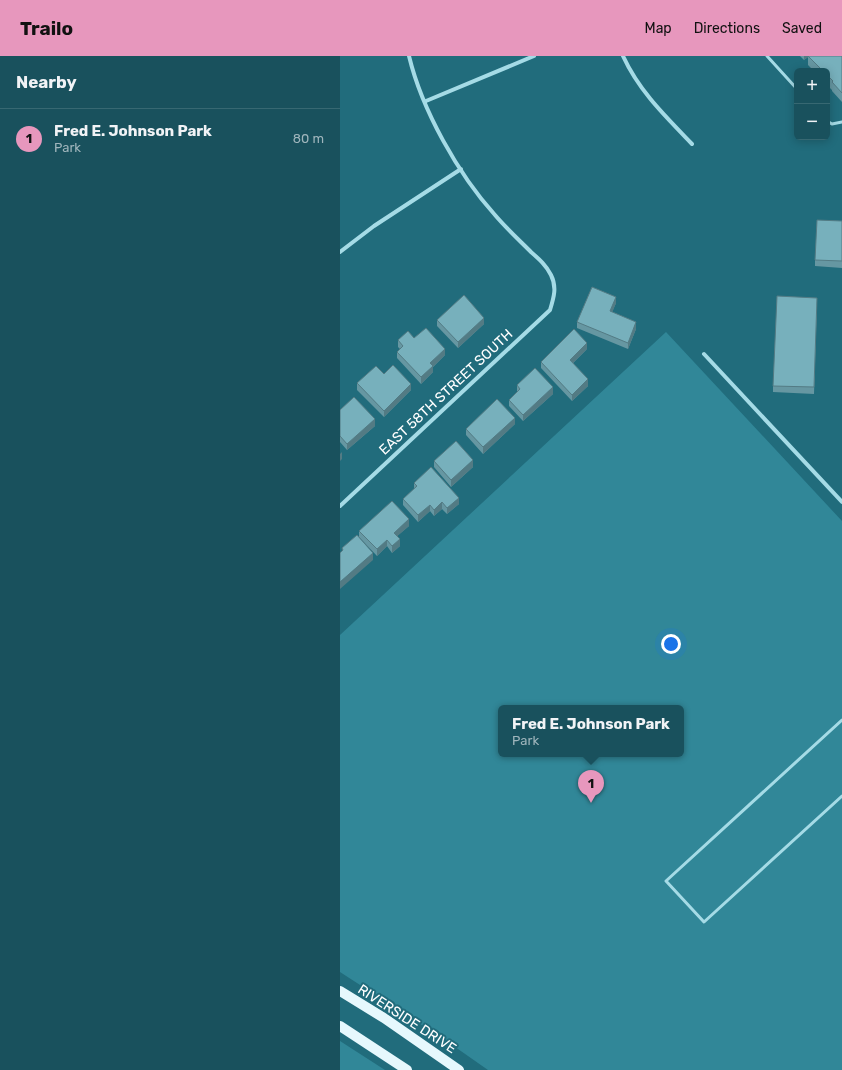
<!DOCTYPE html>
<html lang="en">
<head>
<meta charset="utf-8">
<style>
	:root { --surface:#19515d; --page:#225763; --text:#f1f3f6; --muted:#9fb5bc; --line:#376872; --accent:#e797bd }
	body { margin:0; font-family:Rubik,sans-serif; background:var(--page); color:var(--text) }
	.controls { position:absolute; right:12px; top:12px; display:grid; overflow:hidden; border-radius:6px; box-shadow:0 2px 10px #0003 }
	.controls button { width:36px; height:36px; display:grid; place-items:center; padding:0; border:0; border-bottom:1px solid var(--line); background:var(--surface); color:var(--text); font:20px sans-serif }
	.you { position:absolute; left:331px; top:588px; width:14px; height:14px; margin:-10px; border:3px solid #fff; border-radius:50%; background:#1a73e8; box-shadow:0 0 0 6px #1a73e833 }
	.badge { display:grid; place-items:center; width:26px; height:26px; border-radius:50%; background:var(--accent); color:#111; font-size:13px; font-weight:700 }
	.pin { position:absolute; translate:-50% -33px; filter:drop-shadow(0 1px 2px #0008) }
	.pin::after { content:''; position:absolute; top:21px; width:14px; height:12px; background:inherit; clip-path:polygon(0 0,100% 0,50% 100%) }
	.popup { position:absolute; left:158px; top:649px; width:186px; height:52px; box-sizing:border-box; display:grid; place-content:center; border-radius:6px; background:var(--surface); filter:drop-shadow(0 1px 3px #0005); font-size:13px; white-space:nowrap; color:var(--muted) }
	.popup b { font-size:15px; color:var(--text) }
	.popup::after { content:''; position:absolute; left:50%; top:100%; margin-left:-8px; border:8px solid transparent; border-top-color:var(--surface) }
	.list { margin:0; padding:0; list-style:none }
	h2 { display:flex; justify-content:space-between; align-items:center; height:52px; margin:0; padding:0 16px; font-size:17px }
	h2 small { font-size:13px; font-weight:400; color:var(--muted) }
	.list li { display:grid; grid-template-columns:26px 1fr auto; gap:12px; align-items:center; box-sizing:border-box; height:60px; padding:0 16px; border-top:1px solid var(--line) }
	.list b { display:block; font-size:15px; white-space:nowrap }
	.list p { margin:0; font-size:13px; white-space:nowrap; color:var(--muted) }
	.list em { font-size:13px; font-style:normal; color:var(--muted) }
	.map { position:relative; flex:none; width:502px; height:1014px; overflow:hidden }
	header { display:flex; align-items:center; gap:24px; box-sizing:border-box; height:56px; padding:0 20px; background:var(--accent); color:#111 }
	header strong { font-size:19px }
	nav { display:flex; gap:22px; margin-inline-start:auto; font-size:14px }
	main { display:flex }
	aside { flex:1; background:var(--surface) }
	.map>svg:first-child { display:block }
	.green { fill:#318798; fill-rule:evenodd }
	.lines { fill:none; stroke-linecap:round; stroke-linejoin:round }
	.lane { stroke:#a5dbe6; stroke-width:3 }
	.street { stroke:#a5dbe6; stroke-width:4 }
	.primary { stroke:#e6f8fd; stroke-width:10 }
	.wall { fill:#6697a2 }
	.shaded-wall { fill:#537b84 }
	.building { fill:#77b0bc; stroke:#537b84 }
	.labels { text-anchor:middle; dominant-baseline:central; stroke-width:4; stroke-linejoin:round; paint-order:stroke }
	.street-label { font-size:14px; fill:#fff; stroke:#216c7c }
</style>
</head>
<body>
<header>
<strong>Trailo</strong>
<nav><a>Map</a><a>Directions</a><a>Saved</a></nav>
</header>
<main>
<aside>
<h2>Nearby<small></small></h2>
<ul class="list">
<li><span class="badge">1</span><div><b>Fred E. Johnson Park</b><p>Park</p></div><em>80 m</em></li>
</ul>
</aside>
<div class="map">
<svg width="502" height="1014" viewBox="0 0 502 1014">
	<rect width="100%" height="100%" fill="#216c7c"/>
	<!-- green -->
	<path class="green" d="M326,276L502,465V1014H148L108,986L0,916V579ZM161,652H341V698H161Z
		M0,985L45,1014H0Z"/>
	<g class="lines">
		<!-- lane -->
		<path class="lane" d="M427,0L457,33
			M487,65L492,68L502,66
			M502,664L326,825L364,866L502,740"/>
		<!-- street -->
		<path class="street" d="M283,0C299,35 325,60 352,88
			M86,45L194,0
			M0,196L34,170L121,113
			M364,298L502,446
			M0,450L210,254C214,241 217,231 211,219C206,209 199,203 191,196C179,184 166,172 155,159C118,118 82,54 69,0"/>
		<!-- primary -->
		<path class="primary" d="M0,935L44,962L119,1014
			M0,970L67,1014"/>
	</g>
	<!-- wall -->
	<path class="wall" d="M460,0H502V46L492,35V34L487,29V15H474L468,9V1L464,4Z
		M502,165V212L475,210V204Z
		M276,247L272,256L296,273L288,293L237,272V266Z
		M477,248L474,338L433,336V330Z
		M97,264L144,268L118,292L97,270Z
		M74,282L105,299L93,311V316L81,328L57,302V296L60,293L58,291V284Z
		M247,293L233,307L248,330L232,345L201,312V306Z
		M44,318L71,334L44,361L17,334V327Z
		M177,329L213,338L183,365L169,350V344L177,336Z
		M0,354L35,370L7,394L0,386Z
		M175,368L143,398L126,379V373Z
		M94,405L133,411L111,431L94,411Z
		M74,427L119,448L107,458L102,453L94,460L90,455L78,466L63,449V443L74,433Z
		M69,470L57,480L60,490L52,497L47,490L37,500L19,481V475Z"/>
	<!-- shaded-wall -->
	<path class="shaded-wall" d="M464,0H468V1L464,4Z
		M276,241V247L270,262V255Z
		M144,262V268L118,292V286Z
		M296,266V273L288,293V287Z
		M247,287V293L230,310V304Z
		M105,293V299L93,311V316L81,328V321L90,307Z
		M248,323V330L232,345V339Z
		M71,328V334L44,361V355Z
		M213,331V338L183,365V359Z
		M175,362V368L143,398V391Z
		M35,363V370L7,394V388Z
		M2,396V403L0,405V398Z
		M133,404V411L111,431V424Z
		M119,442V448L107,458V452Z
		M102,446V453L94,460V454Z
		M90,449V455L78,466V459Z
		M69,463V470L54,483V477Z
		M60,483V490L52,497V490Z
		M47,484V490L37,500V493Z
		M33,497V504L0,533V526Z"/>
	<!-- building -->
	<path class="building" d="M468,0H502V37L492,26L493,25L487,19V15H483Z
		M477,164L502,165V205L475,204Z
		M252,231L276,241L270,255L296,266L288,287L237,266Z
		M124,239L144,262L118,286L97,264Z
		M437,240L477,242L474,331L433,330Z
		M86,272L105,293L90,307L93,310L81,321L57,296L63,290L58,284L68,275L74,282Z
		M234,273L247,287L230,304L248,323L232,339L201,306Z
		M53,309L71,328L44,355L17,327L36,310L44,318Z
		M195,312L213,331L183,359L169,344L180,333L177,329Z
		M14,341L35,363L7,388L0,380V354Z
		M157,343L175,362L143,391L126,373Z
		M116,385L133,404L111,424L94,405Z
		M91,411L119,442L107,452L102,446L94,454L90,449L78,459L63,443L77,430L74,427Z
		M52,445L69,463L54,477L60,483L52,490L47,484L37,493L19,475Z
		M17,479L33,497L0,526V497L3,494L2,492Z"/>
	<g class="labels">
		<!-- street labels -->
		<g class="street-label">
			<text transform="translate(106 336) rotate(-43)">EAST 58TH STREET SOUTH</text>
			<text transform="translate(67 963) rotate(33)">RIVERSIDE DRIVE</text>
		</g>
	</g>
</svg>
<div class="controls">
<button>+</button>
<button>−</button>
</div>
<div class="you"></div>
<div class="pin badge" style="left:251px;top:747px">1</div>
<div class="popup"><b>Fred E. Johnson Park</b>Park</div>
</div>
</main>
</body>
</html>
